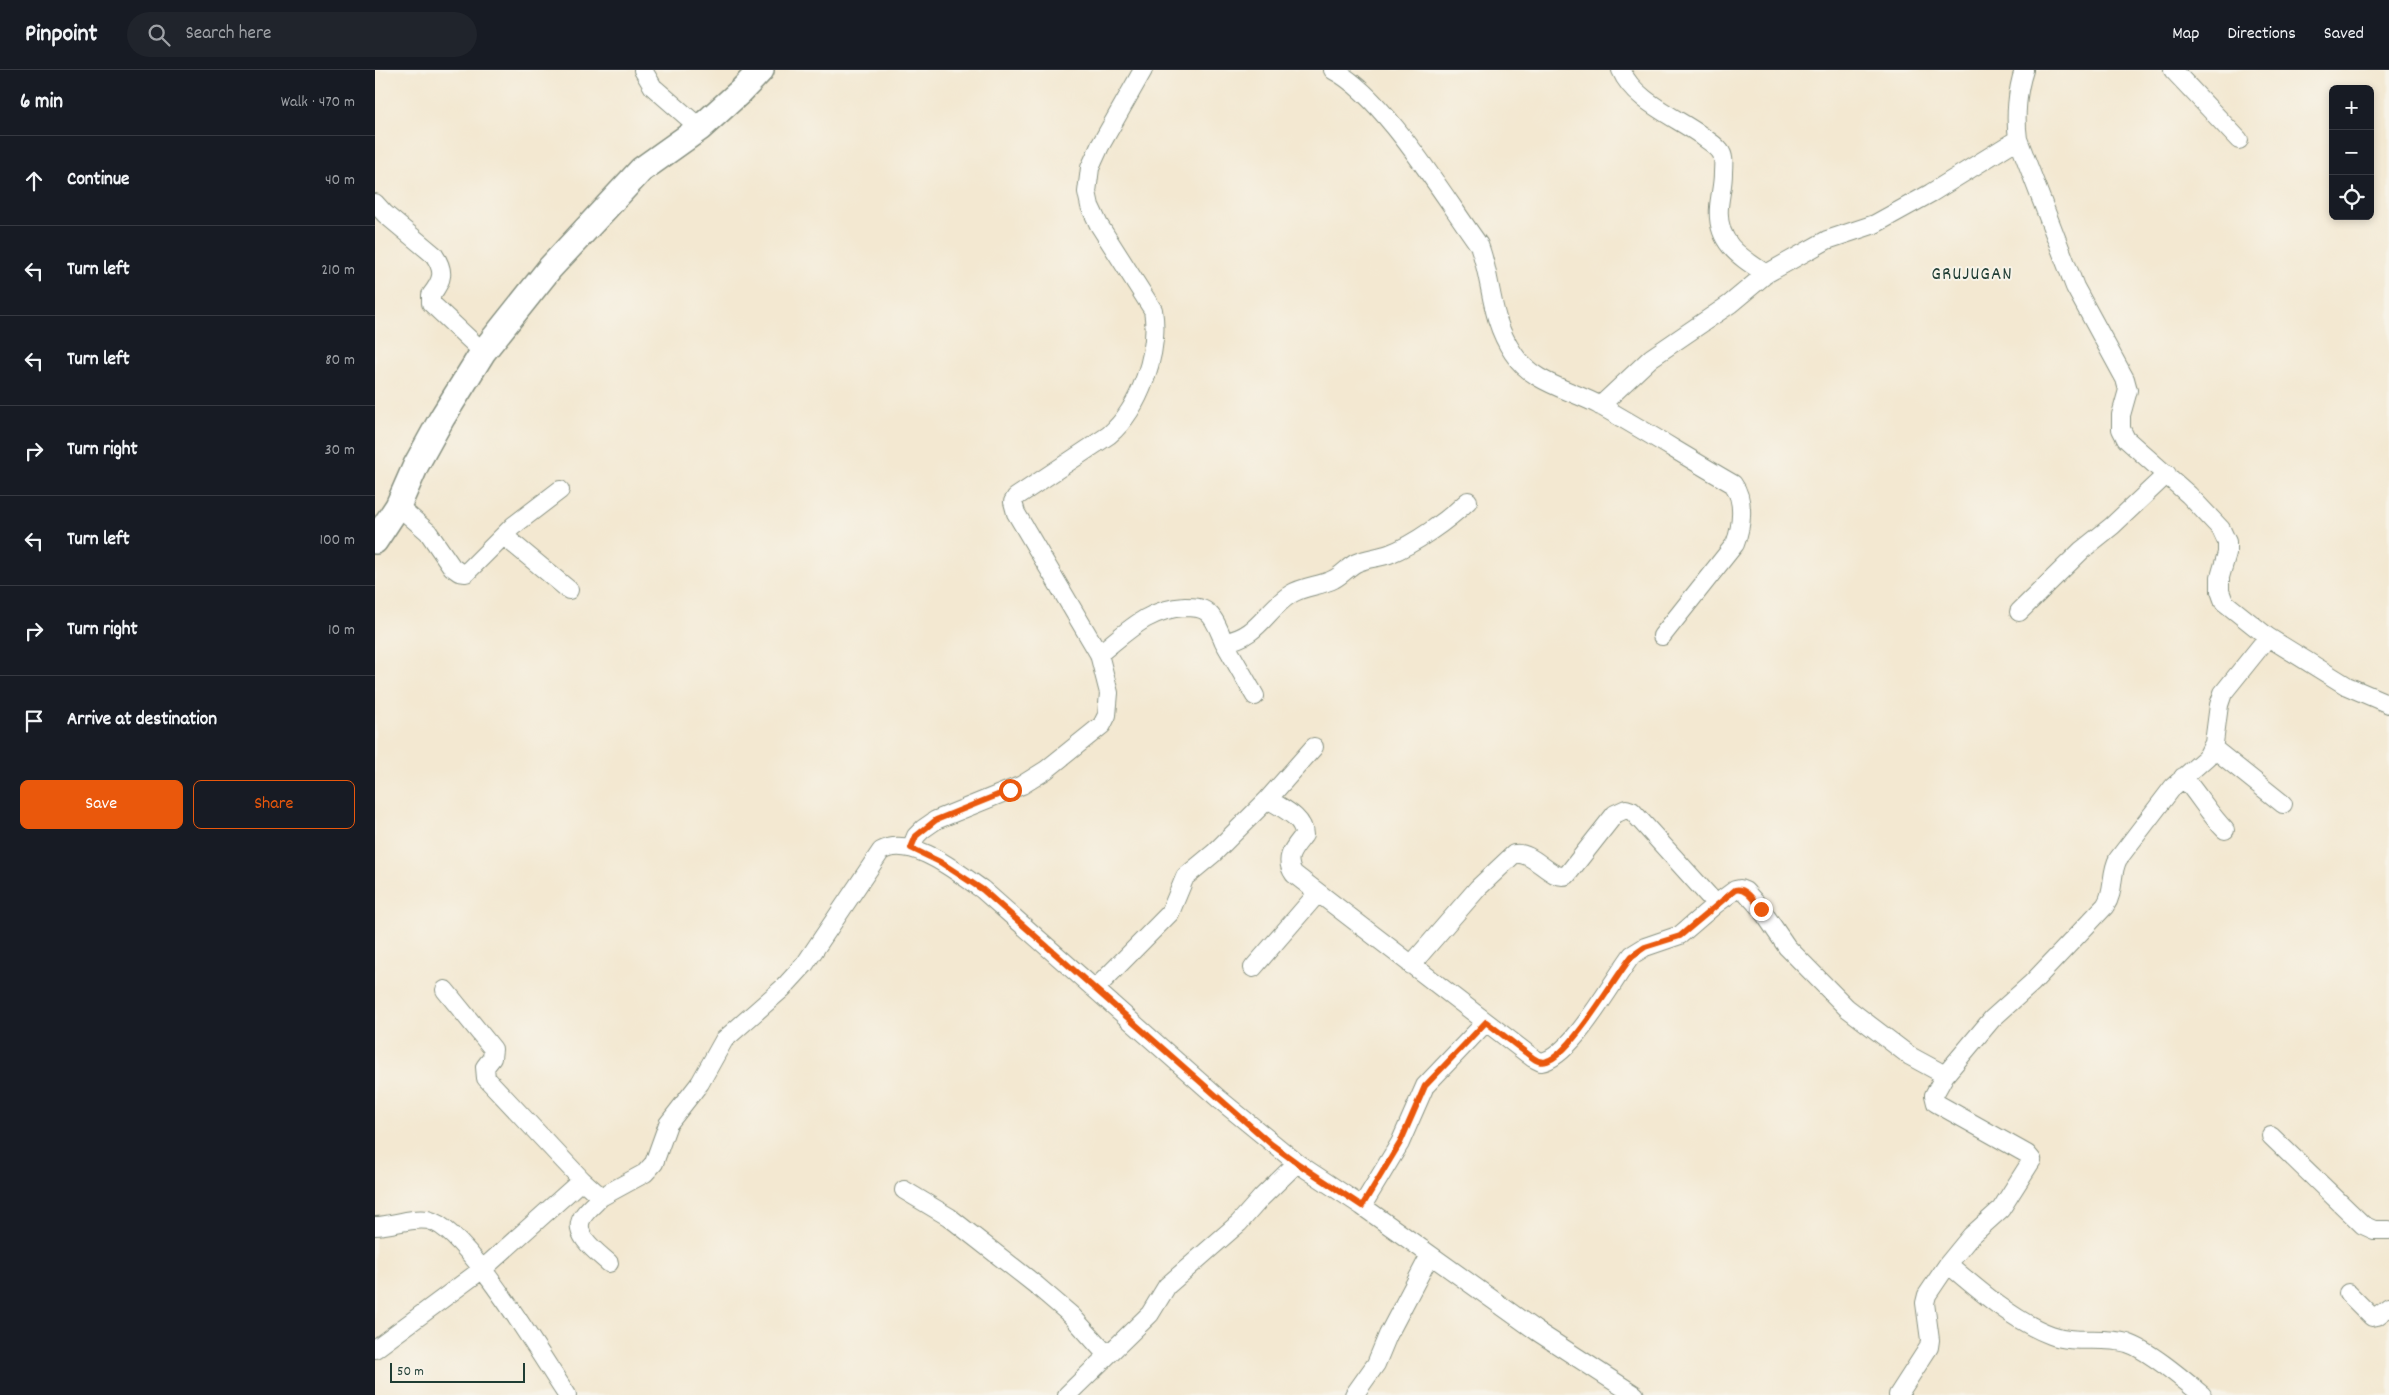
<!DOCTYPE html>
<html lang="en">
<head>
<meta charset="utf-8">
<style>
	:root { --surface:#171b24; --page:#20242c; --text:#f1f3f6; --muted:#9ea1a6; --line:#363941; --accent:#ea580c }
	body { margin:0; font-family:Dekko,sans-serif; background:var(--page); color:var(--text) }
	.controls { position:absolute; right:15px; top:15px; display:grid; overflow:hidden; border-radius:8px; box-shadow:0 2px 8px #0003 }
	.controls button { width:45px; height:45px; display:grid; place-items:center; padding:0; border:0; border-bottom:1px solid var(--line); background:var(--surface); color:var(--text); font:25px sans-serif }
	.scale { position:absolute; left:15px; bottom:12px; width:135px; box-sizing:border-box; padding-left:5px; border:2px solid #1f3d34; border-top:0; font-size:14px; line-height:18px; white-space:nowrap; color:#1f3d34; -webkit-text-stroke:4px #f7f3e8; paint-order:stroke }
	.stop { position:absolute; width:15px; height:15px; margin:-11px; border:4px solid #ea580c; border-radius:50%; background:#fff }
	.stop.end { background:#ea580c; border-color:#fff; box-shadow:0 1px 5px #0008 }
	.list { margin:0; padding:0; list-style:none }
	h2 { display:flex; justify-content:space-between; align-items:center; height:65px; margin:0; padding:0 20px; font-size:21px }
	h2 small { font-size:16px; font-weight:400; color:var(--muted) }
	.list li { display:grid; grid-template-columns:32px 1fr auto; gap:15px; align-items:center; box-sizing:border-box; height:90px; padding:0 20px; border-top:1px solid var(--line) }
	.list b { display:block; font-size:19px; white-space:nowrap }
	.list em { font-size:16px; font-style:normal; color:var(--muted) }
	.actions { display:flex; gap:10px; padding:15px 20px }
	.actions a { flex:1; padding:11px 0; border:1px solid var(--accent); border-radius:8px; text-align:center; font-size:18px; color:var(--accent) }
	.actions .main { background:var(--accent); color:#fff }
	.icon { flex:none; width:28px; height:28px; fill:none; stroke:currentColor; stroke-width:2; stroke-linecap:round; stroke-linejoin:round }
	.map { position:relative; flex:none; width:2014px; height:1325px; overflow:hidden }
	header { display:flex; align-items:center; gap:30px; box-sizing:border-box; height:70px; padding:0 25px; background:var(--surface); border-bottom:1px solid var(--line) }
	header strong { font-size:24px }
	nav { display:flex; gap:28px; margin-inline-start:auto; font-size:18px }
	.search { width:350px; height:45px; background:var(--page); display:flex; align-items:center; gap:12px; box-sizing:border-box; padding:0 18px; border-radius:28px; color:var(--muted); font-size:19px }
	main { display:flex }
	aside { flex:1; background:var(--surface) }
	.map>svg:first-child { display:block }
	.lines { fill:none; stroke-linecap:round; stroke-linejoin:round }
	.street-casing { stroke:#899282; stroke-width:20 }
	.secondary-casing { stroke:#899282; stroke-width:28 }
	.street { stroke:#fff; stroke-width:18 }
	.secondary { stroke:#fff; stroke-width:25 }
	.route { stroke:#ea580c; stroke-width:6 }
	.labels { text-anchor:middle; dominant-baseline:central; stroke-width:4; stroke-linejoin:round; paint-order:stroke }
	.quarter-label { font-size:19px; letter-spacing:1px; fill:#1f3d34; stroke:#f7f3e8 }
</style>
</head>
<body>
<header>
<strong>Pinpoint</strong>
<div class="search"><svg class="icon" aria-label="search" viewBox="0 0 24 24"><circle cx="10" cy="10" r="6"/><path d="M15 15l6 6"/></svg>Search here</div>
<nav><a>Map</a><a>Directions</a><a>Saved</a></nav>
</header>
<main>
<aside>
<h2>6 min<small>Walk · 470 m</small></h2>
<ul class="list">
<li><svg class="icon" aria-label="ahead" viewBox="0 0 24 24"><path d="M12 20V5M6 11l6-6 6 6"/></svg><div><b>Continue</b></div><em>40 m</em></li>
<li><svg class="icon" aria-label="left" viewBox="0 0 24 24"><path d="M17 20v-9H6M10 6l-5 5 5 5"/></svg><div><b>Turn left</b></div><em>210 m</em></li>
<li><svg class="icon" aria-label="left" viewBox="0 0 24 24"><path d="M17 20v-9H6M10 6l-5 5 5 5"/></svg><div><b>Turn left</b></div><em>80 m</em></li>
<li><svg class="icon" aria-label="right" viewBox="0 0 24 24"><path d="M7 20v-9h11M14 6l5 5-5 5"/></svg><div><b>Turn right</b></div><em>30 m</em></li>
<li><svg class="icon" aria-label="left" viewBox="0 0 24 24"><path d="M17 20v-9H6M10 6l-5 5 5 5"/></svg><div><b>Turn left</b></div><em>100 m</em></li>
<li><svg class="icon" aria-label="right" viewBox="0 0 24 24"><path d="M7 20v-9h11M14 6l5 5-5 5"/></svg><div><b>Turn right</b></div><em>10 m</em></li>
<li><svg class="icon" aria-label="arrive" viewBox="0 0 24 24"><path d="M6 21V4h12l-3 4 3 4H6"/></svg><div><b>Arrive at destination</b></div></li>
</ul>
<div class="actions"><a class="main">Save</a><a>Share</a></div>
</aside>
<div class="map">
<svg width="2014" height="1325" viewBox="0 0 2014 1325">
	<rect width="100%" height="100%" fill="#f7f3e8"/>
	<filter id="ink" filterUnits="userSpaceOnUse"><feTurbulence type="fractalNoise" baseFrequency=".02" numOctaves="2"/><feDisplacementMap in="SourceGraphic" scale="10" xChannelSelector="R" yChannelSelector="G"/><feConvolveMatrix kernelMatrix="1 2 1 2 8 2 1 2 1" color-interpolation-filters="sRGB"/></filter>
	<filter id="wash" filterUnits="userSpaceOnUse"><feTurbulence type="fractalNoise" baseFrequency=".0096" numOctaves="4" result="noise"/><feDisplacementMap in="SourceGraphic" scale="20" xChannelSelector="R" yChannelSelector="G"/><feGaussianBlur stdDeviation="1.12" result="paint"/><feColorMatrix in="noise" values="0 0 0 0 0 0 0 0 0 0 0 0 0 0 0 0 0 1.4 0 .05"/><feComposite in="paint" operator="in"/></filter>
	<g filter="url(#wash)">
		<rect width="100%" height="100%" fill="#f3e8d1"/>
	</g>
	<g filter="url(#ink)">
		<g class="lines">
			<!-- street casing -->
			<g class="street-casing">
				<path id="street" d="M268,0L278,17L325,58
					M958,0C1009,26 1069,127 1104,175C1118,212 1114,247 1138,283C1157,313 1194,319 1224,335C1269,360 1313,388 1358,414C1370,430 1367,456 1360,474L1287,566
					M1246,0C1259,31 1301,47 1327,66C1333,71 1341,75 1345,81C1350,87 1348,96 1348,103C1348,115 1345,125 1344,137C1341,173 1365,187 1391,204
					M1649,0C1642,21 1640,47 1643,69L1700,217L1750,309L1753,320L1746,345V359L1751,369L1814,425L1846,459L1852,472V483L1845,507V521L1849,532L1893,567L1972,616L2014,634
					M1798,0L1864,70
					M0,133L10,144L59,185C70,201 68,210 56,225V233L108,282
					M1225,336L1276,288L1355,234L1391,204L1452,170L1500,154L1556,123L1643,69
					M23,436L53,462L77,497L84,502L91,503L138,456L185,420
					M129,466L194,520
					M1644,542L1707,480L1737,456L1792,404
					M849,572L880,626
					M724,584L641,443L638,432L641,427L734,365C765,338 785,282 778,240L724,155L715,136L712,122L715,98L725,76L768,0
					M1838,678L1908,734
					M1808,707C1824,725 1834,744 1850,760
					M893,729C906,738 929,747 929,765C919,778 908,788 919,804L1158,988L1166,992C1196,988 1238,910 1257,885L1270,877L1305,865L1341,834
					M536,778L541,766L548,759L561,750L647,715L671,700L727,655L732,645L734,623L724,584C752,562 772,539 810,537C818,537 826,537 832,542C840,548 845,563 849,572C883,568 891,539 916,524C929,516 946,516 959,509C967,505 973,497 981,493C991,488 1003,488 1014,484C1040,474 1073,450 1093,431
					M1036,895L1103,818L1139,784C1159,780 1176,812 1192,805L1240,744L1251,739L1257,741L1341,834L1360,820L1365,819L1370,821L1386,839L1412,877L1472,938L1535,986L1570,1005L1617,949L1657,913L1730,836C1740,822 1735,804 1743,789L1798,717L1832,687L1839,673L1844,635L1848,623L1893,567
					M878,898L942,824
					M721,918L795,843L810,807L839,783L893,729L939,677
					M70,920L118,979L117,988L110,997L111,1008L207,1110
					M1896,1066L1988,1155L1999,1160H2014
					M529,1120L574,1147L661,1215L696,1245L732,1285
					M226,1127C220,1134 211,1140 207,1148C197,1165 223,1183 234,1193
					M987,1136L1025,1073L1050,1016L1111,952
					M0,1156C17,1156 36,1147 53,1150C91,1157 168,1290 192,1325
					M1573,1194C1602,1219 1640,1252 1676,1265C1700,1274 1728,1266 1752,1273C1774,1280 1809,1310 1827,1325
					M1973,1223L1997,1247L2002,1246L2014,1237
					M0,1279L109,1198L207,1110L226,1127L270,1103L279,1093L293,1054L325,1013L349,970L408,918L430,894L506,781C537,764 583,803 608,820L844,1029L922,1093L987,1136L1163,1262L1260,1325
					M692,1325L775,1244L792,1216L864,1153L886,1128L922,1093
					M979,1325L1001,1294L1013,1265L1055,1185
					M1523,1325L1554,1277L1555,1270L1550,1233L1552,1225L1573,1194L1596,1166L1626,1139L1657,1090L1652,1084L1561,1033L1559,1025L1570,1005"/>
			</g>
			<!-- secondary casing -->
			<g class="secondary-casing">
				<path id="secondary" d="M0,471L23,436L41,395L67,348L108,282L175,198L266,100L325,58L366,21L386,0"/>
			</g>
			<!-- street -->
			<use href="#street" class="street"/>
			<!-- secondary -->
			<use href="#secondary" class="secondary"/>
		</g>
	</g>
	<g class="lines" filter="url(#ink)">
		<!-- route -->
		<path class="route" d="M635,720L561,750L541,766L536,778L565,792L608,820L896,1074L922,1093L987,1136L1025,1073L1050,1016L1111,952L1158,988C1162,991 1167,993 1172,991C1196,984 1240,907 1257,886L1270,877L1305,866L1360,820C1371,817 1379,831 1386,839"/>
	</g>
	<g class="labels">
		<!-- quarter labels -->
		<g class="quarter-label">
			<text x="1597" y="205">GRUJUGAN</text>
		</g>
	</g>
</svg>
<div class="controls">
<button>+</button>
<button>−</button>
<button><svg class="icon" aria-label="locate" viewBox="0 0 24 24"><circle cx="12" cy="12" r="6"/><path d="M12 2v4M12 18v4M2 12h4M18 12h4"/></svg></button>
</div>
<div class="scale">50 m</div>
<div class="stop" style="left:635px;top:720px"></div>
<div class="stop end" style="left:1386px;top:839px"></div>
</div>
</main>
</body>
</html>
